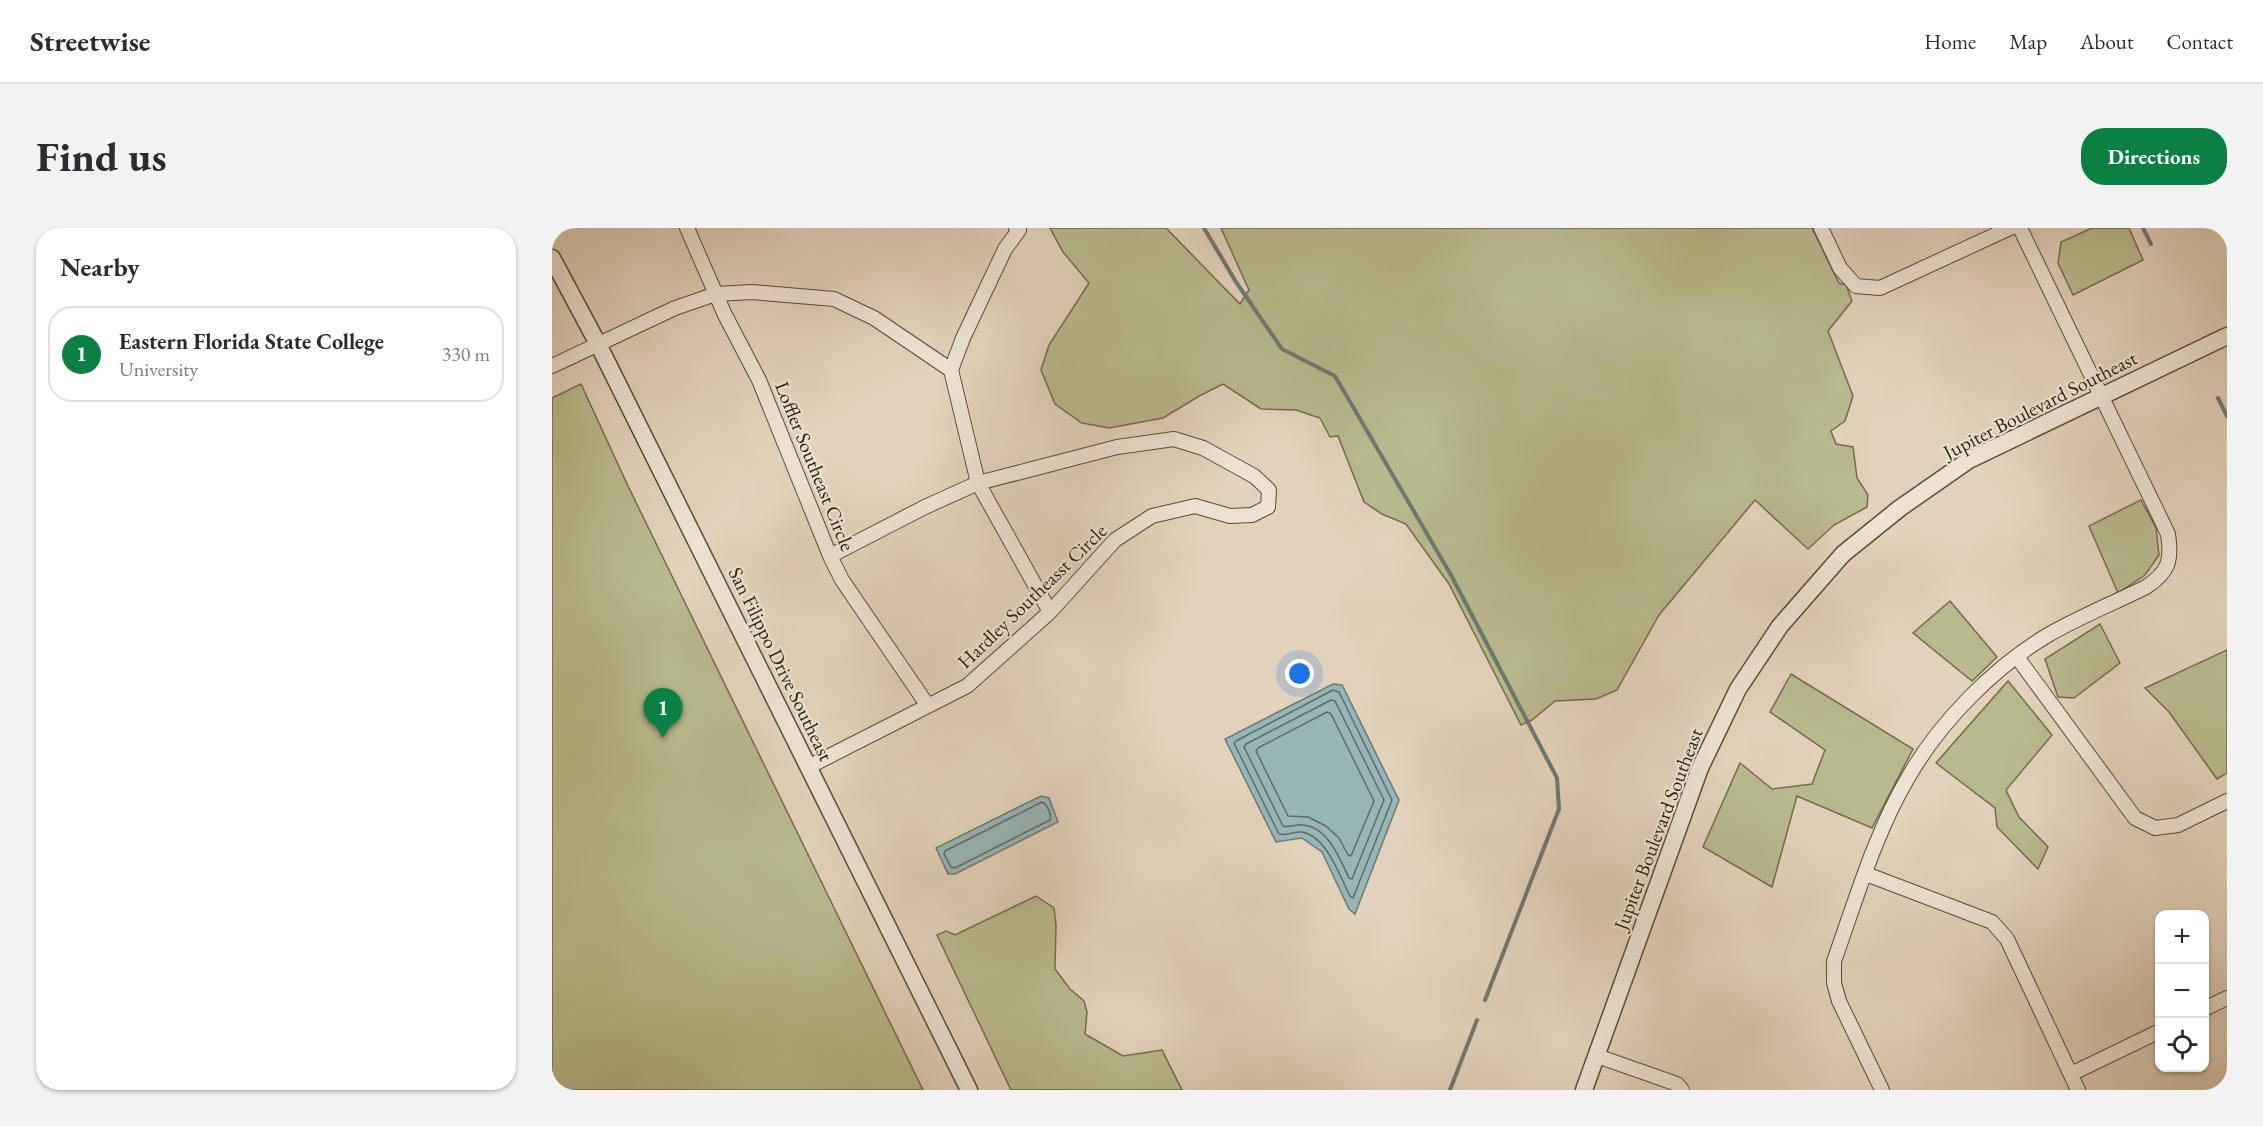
<!DOCTYPE html>
<html lang="en">
<head>
<meta charset="utf-8">
<style>
	:root { --surface:#fff; --page:#f2f2f3; --text:#2b2b33; --muted:#7c7c81; --line:#e1e1e2; --accent:#0b8043 }
	body { margin:0; font-family:"EB Garamond",serif; background:var(--page); color:var(--text) }
	.controls { position:absolute; right:18px; bottom:18px; display:grid; overflow:hidden; border-radius:12px; box-shadow:0 2px 4px #0004 }
	.controls button { width:54px; height:54px; display:grid; place-items:center; padding:0; border:0; border-bottom:2px solid var(--line); background:var(--surface); color:var(--text); font:30px sans-serif }
	.you { position:absolute; left:748px; top:446px; width:21px; height:21px; margin:-15px; border:4px solid #fff; border-radius:50%; background:#1a73e8; box-shadow:0 0 0 9px #1a73e833 }
	.badge { display:grid; place-items:center; width:39px; height:39px; border-radius:50%; background:var(--accent); color:#fff; font-size:20px; font-weight:700 }
	.pin { position:absolute; translate:-50% -50px; filter:drop-shadow(0 2px 3px #0008) }
	.pin::after { content:''; position:absolute; top:32px; width:21px; height:18px; background:inherit; clip-path:polygon(0 0,100% 0,50% 100%) }
	.list { margin:0; padding:0; list-style:none }
	h2 { display:flex; justify-content:space-between; align-items:center; height:78px; margin:0; padding:0 24px; font-size:26px }
	h2 small { font-size:20px; font-weight:400; color:var(--muted) }
	.list li { display:grid; grid-template-columns:39px 1fr auto; gap:18px; align-items:center; box-sizing:border-box; height:96px; margin:0 12px 12px; padding:0 12px; border:2px solid var(--line); border-radius:24px }
	.list b { display:block; font-size:22px; white-space:nowrap }
	.list p { margin:0; font-size:20px; white-space:nowrap; color:var(--muted) }
	.list em { font-size:20px; font-style:normal; color:var(--muted) }
	.icon { flex:none; width:33px; height:33px; fill:none; stroke:currentColor; stroke-width:2; stroke-linecap:round; stroke-linejoin:round }
	.map { position:relative; flex:none; width:1675px; height:862px; overflow:hidden; border-radius:24px }
	header { display:flex; align-items:center; gap:36px; box-sizing:border-box; height:84px; padding:0 30px; background:var(--surface); border-bottom:2px solid var(--line) }
	header strong { font-size:28px }
	nav { display:flex; gap:33px; margin-inline-start:auto; font-size:21px }
	.intro { display:flex; align-items:center; justify-content:space-between; box-sizing:border-box; height:144px; padding:0 36px }
	h1 { margin:0; font-size:42px }
	.button { padding:15px 27px; border-radius:24px; background:var(--accent); color:#fff; font-size:21px; font-weight:700 }
	main { display:flex; gap:36px; padding:0 36px }
	aside { flex:1; background:var(--surface); border-radius:24px; box-shadow:0 2px 4px #0004 }
	.map>svg:first-child { display:block }
	.green { fill:#b8ba8d; stroke:#736c4c; stroke-width:1.5 }
	.water { fill:#97b6b8; stroke:#6d7973; stroke-width:1.5 }
	.lines { fill:none; stroke-linecap:round; stroke-linejoin:round }
	.shore { stroke:#626a62; stroke-width:1.5 }
	.stream { stroke:#6d7973; stroke-width:4 }
	.minor-casing { stroke:#5b4a37; stroke-width:16 }
	.tertiary-casing { stroke:#5b4a37; stroke-width:19 }
	.minor { stroke:#ece2d3; stroke-width:14 }
	.tertiary { stroke:#ece2d3; stroke-width:16 }
	.labels { text-anchor:middle; dominant-baseline:central; stroke-width:4.5; stroke-linejoin:round; paint-order:stroke }
	.street-label { font-size:20px; fill:#2e1d0b; stroke:#ece2d3 }
</style>
</head>
<body>
<header>
<strong>Streetwise</strong>
<nav><a>Home</a><a>Map</a><a>About</a><a>Contact</a></nav>
</header>
<div class="intro"><h1>Find us</h1><a class="button">Directions</a></div>
<main>
<aside>
<h2>Nearby<small></small></h2>
<ul class="list">
<li><span class="badge">1</span><div><b>Eastern Florida State College</b><p>University</p></div><em>330 m</em></li>
</ul>
</aside>
<div class="map">
<svg width="1675" height="862" viewBox="0 0 1675 862">
	<rect width="100%" height="100%" fill="#e2d2bb"/>
	<filter id="stains"><feTurbulence type="fractalNoise" baseFrequency=".00333" numOctaves="4"/><feColorMatrix values="0 0 0 0 .2 0 0 0 0 .09 0 0 0 0 .02 0 0 0 .5 -.17"/></filter>
	<radialGradient id="worn" r=".72"><stop offset=".6" stop-color="#630" stop-opacity="0"/><stop offset="1" stop-color="#630" stop-opacity=".3"/></radialGradient>
	<!-- green -->
	<path class="green" d="M498,0H614L688,76L697,62L669,0H1260L1287,55L1294,57L1300,73L1276,103L1301,168L1293,193L1279,203L1284,216L1301,219L1305,250L1316,267L1315,279L1282,297L1256,321L1203,272L1107,387L1065,462L1044,471L1003,473L980,492L969,497L897,356L854,296L830,286L812,274L786,208L778,209L768,190L744,182L709,181L671,156L649,167L611,190L557,200L530,195L503,176L489,142L497,117L537,55L511,24Z
		M1540,0H1577L1591,32L1521,67L1506,35L1509,14Z
		M29,156L76,258L371,862H0V170Z
		M1589,272L1604,300L1607,327L1593,347L1566,365L1537,298Z
		M1398,373L1445,429L1420,453L1361,405Z
		M1548,396L1568,435L1522,470L1506,469L1493,431Z
		M1675,422V545L1665,551L1617,484L1593,460Z
		M1239,446L1361,521L1320,600L1245,568L1220,659L1151,619L1188,535L1220,561L1260,556L1273,522L1218,484Z
		M1456,453L1500,507L1454,562L1467,589L1496,619L1486,641L1445,599L1443,580L1384,535Z
		M484,668L502,680L504,697L503,741L518,761L532,773L535,784L533,806L571,828L610,822L630,862H459L385,707L394,703L403,707Z"/>
	<!-- water -->
	<path class="water" d="M781,456L790,457L847,572L803,686L797,681L770,624L750,610L724,614L673,511Z
		M489,568L497,570L506,594L403,646H396L384,620Z"/>
	<g class="lines">
		<!-- shore -->
		<path class="shore" d="M781,462L787,464L840,572L801,670L798,668C788,649 775,608 750,604C742,603 735,608 727,606L682,515L684,513Z
			M779,472L783,473L832,572L800,651L797,650C788,631 776,598 750,597C743,596 737,600 731,598L692,519L694,516Z
			M775,484L779,486L822,573L799,628L796,627L787,610L774,598L756,589L736,588L704,523L706,520Z
			M490,574C495,576 500,587 498,592L403,640L399,639L392,626L393,623Z"/>
		<!-- stream -->
		<path class="stream" d="M652,0L684,54L730,121L783,148L899,347L1005,550L1007,581L933,772
			M1591,0L1599,16
			M1666,170L1675,188
			M898,862L925,792"/>
		<!-- minor casing -->
		<g class="minor-casing">
			<path id="minor" d="M135,0L173,87L207,152L278,328L290,352L376,478
				M464,0L467,2L453,21L411,110L399,142L426,255L498,384
				M1269,0L1288,40L1304,58L1328,60L1458,0
				M0,138L123,80L164,66L200,64L282,71L322,90L399,142
				M1465,429L1583,590L1603,600L1626,597L1675,573
				M256,539L415,458L498,384L563,312L600,288L643,278L678,288L700,287L716,279L717,262L702,248L651,220L622,211L565,219L426,255L373,279L278,328
				M1314,646L1440,694L1455,711L1526,862
				M1652,781L1675,770
				M1045,828L1125,856L1130,862
				M1519,846L1608,803
				M1330,862L1287,773L1282,755V733C1304,672 1323,605 1357,548C1388,494 1442,439 1496,407C1527,389 1562,375 1594,359C1617,344 1620,332 1616,306L1468,0"/>
		</g>
		<!-- tertiary casing -->
		<g class="tertiary-casing">
			<path id="tertiary" d="M0,30L46,116L417,862
				M1032,862L1148,540L1186,461L1228,398L1291,326L1348,280L1417,232L1675,108"/>
		</g>
		<!-- minor -->
		<use href="#minor" class="minor"/>
		<!-- tertiary -->
		<use href="#tertiary" class="tertiary"/>
	</g>
	<g class="labels">
		<!-- street labels -->
		<g class="street-label">
			<text transform="translate(1488 177) rotate(-27)">Jupiter Boulevard Southeast</text>
			<text transform="translate(263 238) rotate(68)">Loffler Southeast Circle</text>
			<text transform="translate(480 368) rotate(-44)">Hardley Southeasst Circle</text>
			<text transform="translate(229 436) rotate(64)">San Filippo Drive Southeast</text>
			<text transform="translate(1106 601) rotate(-69)">Jupiter Boulevard Southeast</text>
		</g>
	</g>
	<rect width="100%" height="100%" filter="url(#stains)"/>
	<rect width="100%" height="100%" fill="url(#worn)"/>
</svg>
<div class="controls">
<button>+</button>
<button>−</button>
<button><svg class="icon" aria-label="locate" viewBox="0 0 24 24"><circle cx="12" cy="12" r="6"/><path d="M12 2v4M12 18v4M2 12h4M18 12h4"/></svg></button>
</div>
<div class="you"></div>
<div class="pin badge" style="left:111px;top:510px">1</div>
</div>
</main>
</body>
</html>
